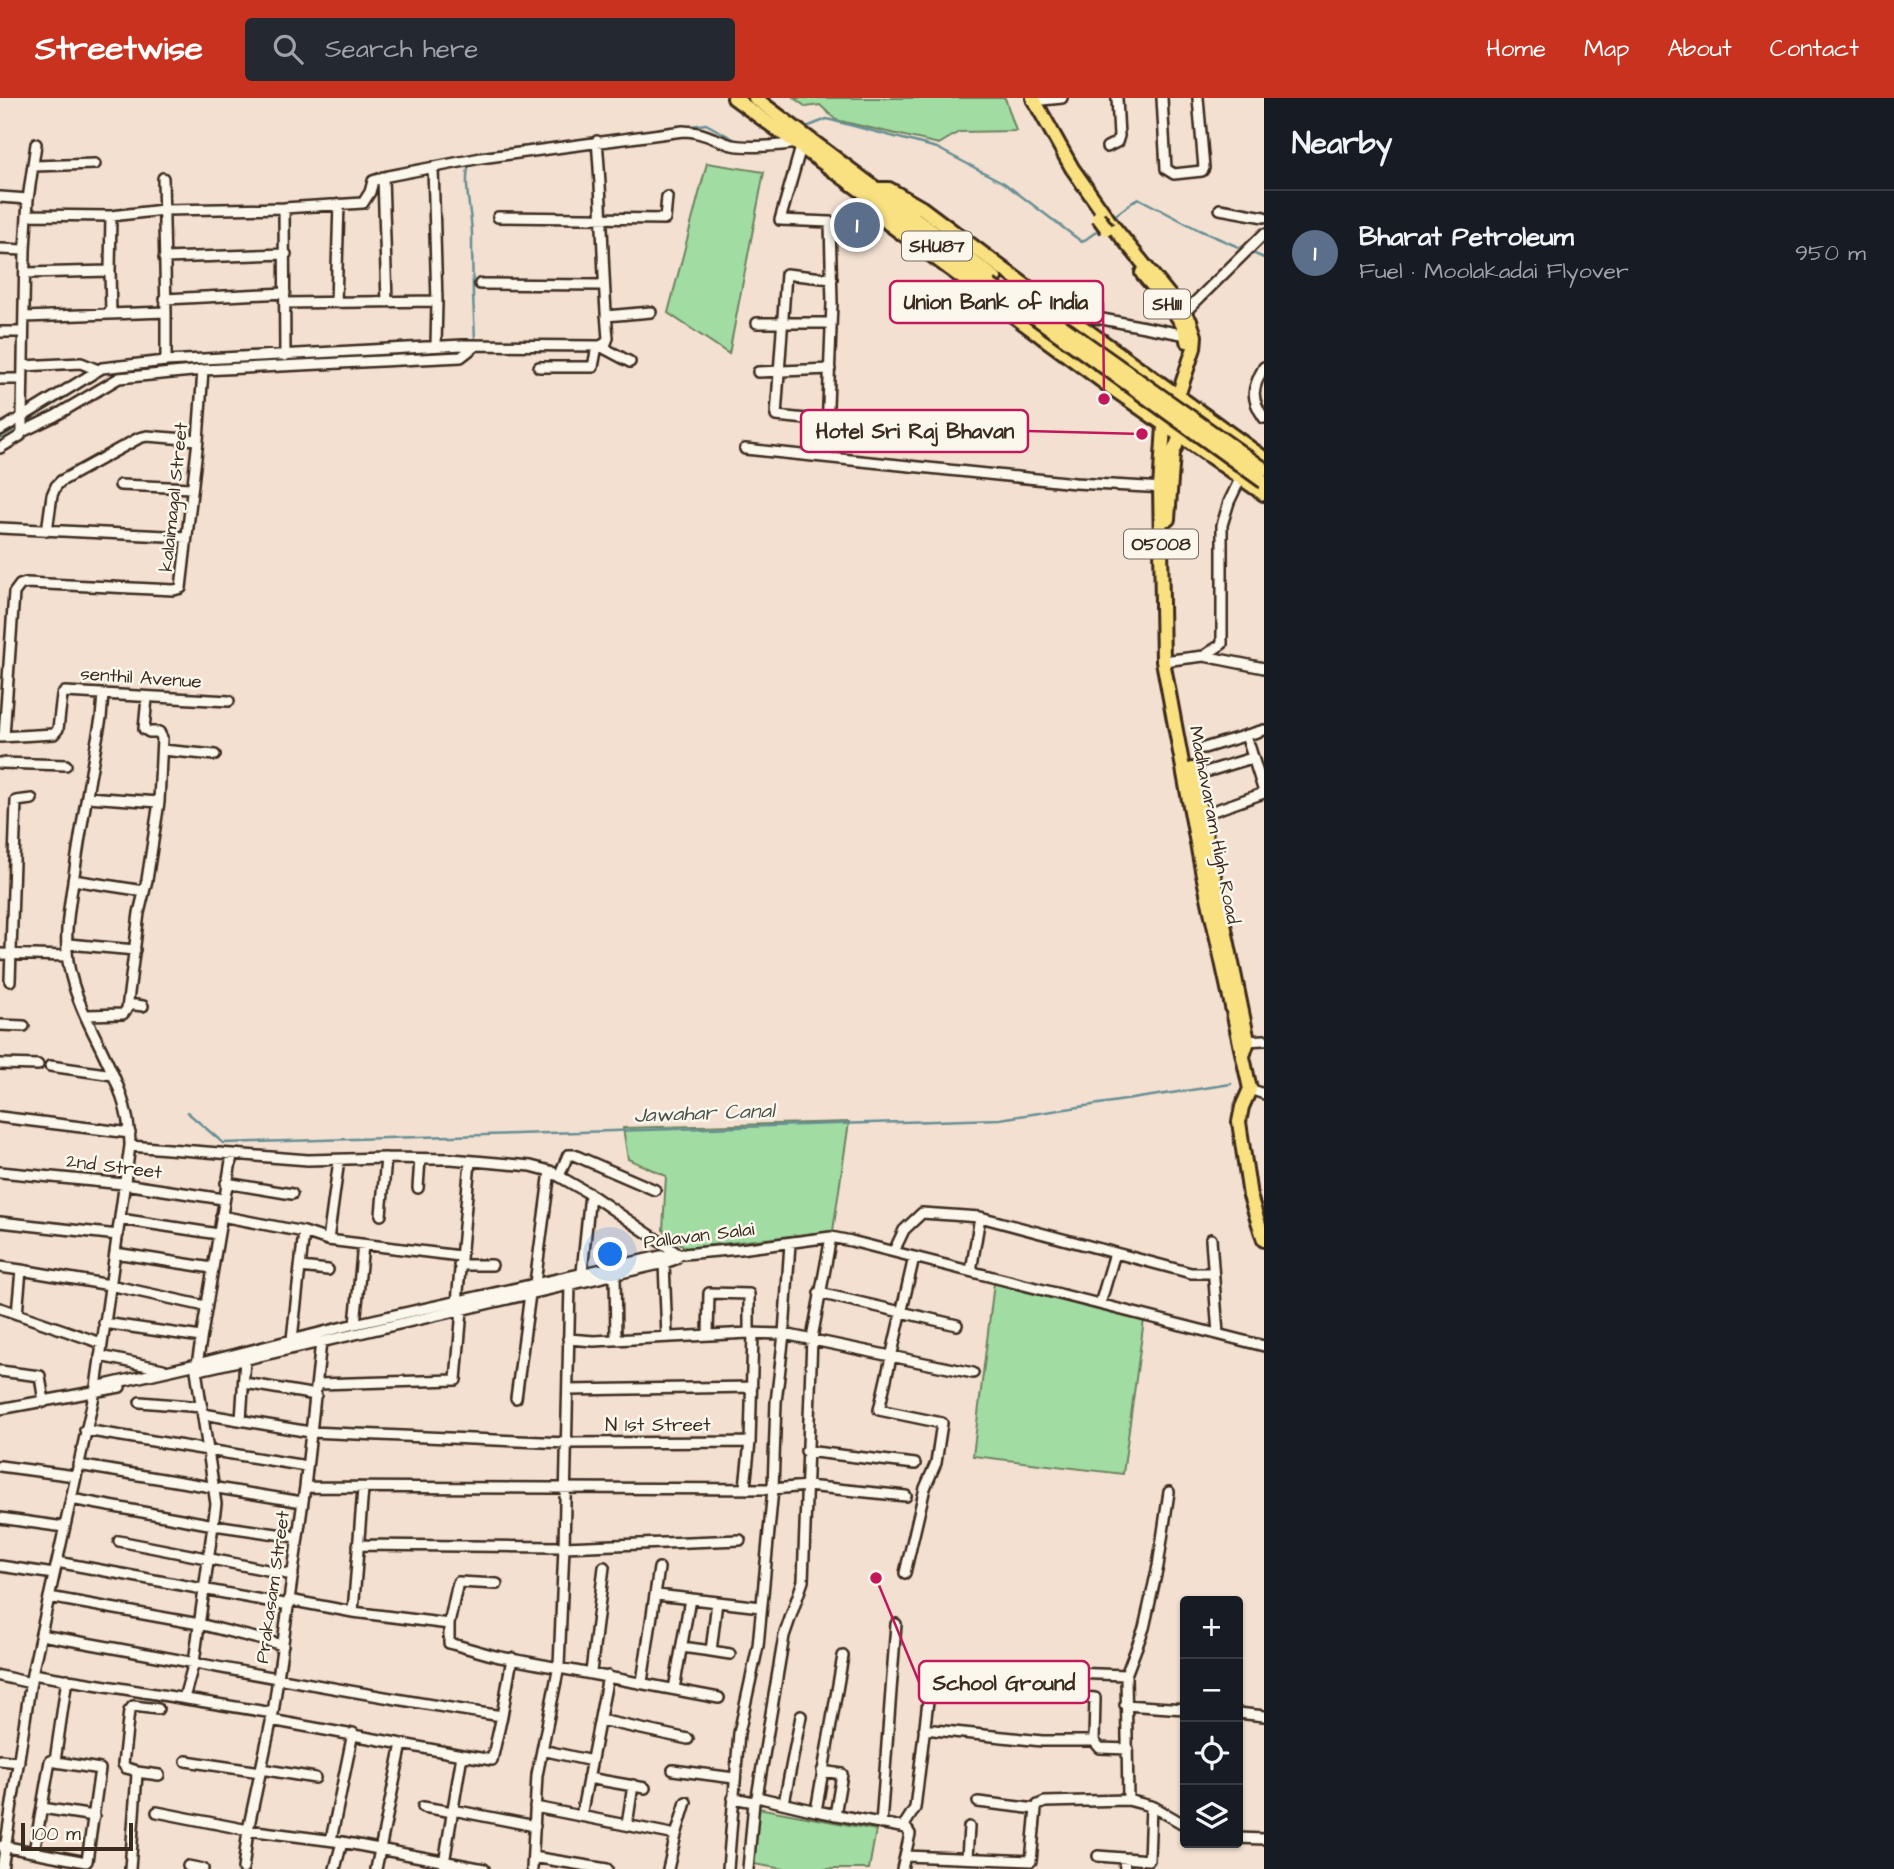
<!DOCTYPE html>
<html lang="en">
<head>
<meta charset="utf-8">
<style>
	:root { --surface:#171b24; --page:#242831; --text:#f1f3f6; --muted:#9ea1a6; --line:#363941; --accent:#c8321e }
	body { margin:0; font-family:"Architects Daughter",sans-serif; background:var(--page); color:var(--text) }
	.controls { position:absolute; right:21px; bottom:21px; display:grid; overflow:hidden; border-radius:7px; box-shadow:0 2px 5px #0004 }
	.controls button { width:63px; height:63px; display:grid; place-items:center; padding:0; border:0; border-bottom:2px solid var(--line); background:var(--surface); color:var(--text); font:35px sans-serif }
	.scale { position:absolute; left:21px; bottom:18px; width:112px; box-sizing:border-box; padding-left:7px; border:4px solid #3b2a1e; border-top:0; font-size:19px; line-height:24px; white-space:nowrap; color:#3b2a1e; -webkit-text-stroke:5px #fbf7ec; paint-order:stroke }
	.you { position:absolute; left:611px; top:1157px; width:24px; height:24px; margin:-18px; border:5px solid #fff; border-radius:50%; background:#1a73e8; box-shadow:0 0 0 10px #1a73e833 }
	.badge { display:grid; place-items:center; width:46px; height:46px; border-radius:50%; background:var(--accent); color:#fff; font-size:23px; font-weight:700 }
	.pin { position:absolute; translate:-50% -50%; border:4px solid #fff; box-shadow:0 2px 7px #0006 }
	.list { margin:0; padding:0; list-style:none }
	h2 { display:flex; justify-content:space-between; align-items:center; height:91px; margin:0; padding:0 28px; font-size:30px }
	h2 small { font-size:23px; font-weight:400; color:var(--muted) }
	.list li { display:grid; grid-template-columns:46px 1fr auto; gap:21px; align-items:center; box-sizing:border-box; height:126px; padding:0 28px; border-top:2px solid var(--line) }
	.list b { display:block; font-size:26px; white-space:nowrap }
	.list p { margin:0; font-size:23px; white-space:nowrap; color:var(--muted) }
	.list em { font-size:23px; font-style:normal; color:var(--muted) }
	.icon { flex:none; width:38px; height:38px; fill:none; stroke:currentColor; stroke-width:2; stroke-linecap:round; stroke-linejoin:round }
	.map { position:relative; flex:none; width:1264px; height:1771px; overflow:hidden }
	header { display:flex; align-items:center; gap:42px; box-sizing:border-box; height:98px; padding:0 35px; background:var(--accent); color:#fff }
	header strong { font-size:33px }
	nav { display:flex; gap:38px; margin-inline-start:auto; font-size:24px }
	.search { width:490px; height:63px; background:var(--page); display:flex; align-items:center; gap:18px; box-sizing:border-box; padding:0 24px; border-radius:7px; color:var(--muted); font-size:26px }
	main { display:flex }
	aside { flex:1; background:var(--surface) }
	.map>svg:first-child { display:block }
	.green { fill:#a1dca3; stroke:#6e8360; stroke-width:2 }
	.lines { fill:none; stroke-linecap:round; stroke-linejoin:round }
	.stream { stroke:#678f94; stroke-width:2.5 }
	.minor-casing { stroke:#3b2a1e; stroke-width:14 }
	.major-casing { stroke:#3b2a1e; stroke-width:18 }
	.minor { stroke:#fbf7ec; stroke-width:9 }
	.major { stroke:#f9e181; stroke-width:12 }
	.major-bridge-casing { stroke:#3b2a1e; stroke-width:18; stroke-linecap:butt }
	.major-bridge { stroke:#f9e181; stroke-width:12 }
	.labels { text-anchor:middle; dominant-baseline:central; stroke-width:5; stroke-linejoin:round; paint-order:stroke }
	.shield { fill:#fbf7ec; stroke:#75685c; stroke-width:2 }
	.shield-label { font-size:18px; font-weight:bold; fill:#3b2a1e }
	.street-label { font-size:19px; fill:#3b2a1e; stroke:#fbf7ec }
	.water-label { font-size:21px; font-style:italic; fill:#4d544f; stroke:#fbf7ec }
	.leader { fill:none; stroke:#c2185b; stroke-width:2.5 }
	.callout-dot { fill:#c2185b; stroke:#fbf7ec; stroke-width:2.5 }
	.callout { fill:#fbf7ec; stroke:#c2185b; stroke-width:2.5 }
	.callout-label { font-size:21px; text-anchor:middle; font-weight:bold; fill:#3b2a1e }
</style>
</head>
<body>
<header>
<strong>Streetwise</strong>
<div class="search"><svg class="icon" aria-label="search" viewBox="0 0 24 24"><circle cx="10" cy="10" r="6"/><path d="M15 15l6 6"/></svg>Search here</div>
<nav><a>Home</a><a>Map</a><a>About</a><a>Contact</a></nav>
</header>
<main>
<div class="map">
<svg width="1264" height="1771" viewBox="0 0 1264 1771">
	<rect width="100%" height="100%" fill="#f3e0d1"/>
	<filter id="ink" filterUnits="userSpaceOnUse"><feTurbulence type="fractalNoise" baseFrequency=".0143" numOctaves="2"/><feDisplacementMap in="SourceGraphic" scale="14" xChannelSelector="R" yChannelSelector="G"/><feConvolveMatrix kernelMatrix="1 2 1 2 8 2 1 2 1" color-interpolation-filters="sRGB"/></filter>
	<g filter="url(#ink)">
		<!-- green -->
		<path class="green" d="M794,0H1005L1016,33L959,34L939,46L836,22L820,7L806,9Z
			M707,65L764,74L729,256L668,215Z
			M849,1024L833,1133L686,1150L663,1132L666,1078L628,1061L623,1030Z
			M994,1185L1144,1222L1123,1376L973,1358Z
			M758,1710L876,1732L869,1771H784L753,1766Z"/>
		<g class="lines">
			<!-- stream -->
			<path class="stream" d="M809,28L827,21L937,50L1004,85L1082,144L1100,131
				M684,29L706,26L739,44
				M756,44L777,42
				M477,57L479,54L649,33
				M470,65C462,82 472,117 472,136C472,172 473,207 475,242L471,245
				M1113,119L1138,100L1199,132L1264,160
				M247,263L460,254L463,251
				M24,325L104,275L188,266
				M0,340L18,329
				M187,1014L223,1045L1000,1021L1231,986"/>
			<!-- minor casing -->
			<g class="minor-casing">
				<path id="minor" d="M1162,0L1166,71L1174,76L1202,73L1204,70L1198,0
					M1032,3L1062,0
					M597,43C603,109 602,174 608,240L606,245L600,248
					M801,49L780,122L830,124L832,205L826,359
					M1107,49L1117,44L1119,38L1117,0
					M34,68L95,66
					M433,69L437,203L436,248
					M383,79L387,204
					M163,80L166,214
					M0,99L28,101
					M284,110L285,258
					M1220,111L1264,119
					M28,117L111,118L163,112L284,110L363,105L370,94L373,83L388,78L481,60L683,33C701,33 715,42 732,47C746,50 781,48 795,45
					M498,119L665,121L667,99
					M0,151L25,152
					M164,160L286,156
					M110,173L111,216
					M25,175L110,173L111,118
					M480,186L603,187
					M165,201L285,195
					M336,204L339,106
					M285,205L437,203
					M1065,214L1187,237
					M1185,214L1264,136
					M606,218L651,214
					M24,219L166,214V263
					M757,225H831
					M0,234H23
					M23,268L81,265L98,272
					M539,269H593L597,248
					M1264,269C1252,290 1250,300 1264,320
					M758,274L830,271
					M0,281H22
					M827,323L776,318L786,176L832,181
					M0,332L22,319L25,152L28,101L36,46
					M22,334V319L102,270L166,263L463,247L600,248L630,264
					M0,350L20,338L22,334L55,318L119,280L203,272L461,259L475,248
					M745,351L1075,385L1165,390
					M120,387L192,390
					M0,430L187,439
					M47,433L52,397L56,388L61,383L139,340L147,338L198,342
					M1204,558L1222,546V427L1229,404L1241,379
					M1163,563L1204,558L1264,570
					M1246,637L1264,694
					M4,638L14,495L20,487L26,485L174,492L181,490L198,342L203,272
					M0,639L54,636L58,631L62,597L65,594L229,603
					M1204,650L1264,632
					M162,652L215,657
					M0,665L66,667
					M1209,673L1252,660
					M87,699L159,704
					M1196,719L1264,695
					M73,782L144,793
					M68,846L135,852
					M0,856L66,858
					M10,883L16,703L32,701
					M128,906L143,908
					M87,917L123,916L127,911L139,815L147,782L159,704L162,640L159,634H149L144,631L147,600
					M0,927L24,928
					M1245,943L1264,942
					M0,966L38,967
					M50,968L113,977
					M1250,991L1264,996
					M0,1019L130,1035
					M130,1048L308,1062L386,1060L451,1061L531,1068L550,1073L590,1096L678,1156
					M0,1074L124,1086L223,1101
					M559,1078L568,1057H574L655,1092
					M226,1085L292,1096
					M418,1090L420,1061
					M381,1117L386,1060
					M221,1118L304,1134L328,1142L460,1158
					M120,1121L218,1136
					M0,1124L118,1137
					M831,1139L812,1240L803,1483L784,1538L757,1699L816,1713L906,1730L910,1736L902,1771
					M1211,1141L1218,1236
					M328,1142L339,1062
					M894,1153L904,1132L922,1115L980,1119L1191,1175H1213
					M115,1155L212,1170
					M664,1165L667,1239
					M459,1167H492
					M0,1169L21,1172
					M300,1169L328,1172
					M971,1173L980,1119
					M582,1174L590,1096
					M615,1176L616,1241
					M535,1185L550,1073
					M819,1195L957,1227
					M457,1204L470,1064
					M1100,1206L1115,1155
					M0,1210L101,1245
					M17,1216L21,1172L110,1187L205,1208
					M104,1225L201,1239
					M355,1226L363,1147
					M708,1237L709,1195L749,1196V1235
					M292,1241L304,1134
					M568,1241L594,1243L749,1235L784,1236L973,1275
					M100,1258L163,1271
					M197,1266L232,1057
					M199,1272L664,1165L673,1162L680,1157
					M0,1273L40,1278L44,1304
					M245,1285L316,1297
					M318,1286L456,1282L462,1212
					M96,1289L197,1266L355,1226L661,1158L740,1151L831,1139L851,1143L1264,1248
					M568,1292L752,1289
					M516,1300L530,1196
					M140,1304L202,1309
					M0,1311L120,1289
					M203,1316L310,1334L567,1345L750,1344
					M241,1322L245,1261
					M85,1332L306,1368
					M806,1353L915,1366
					M78,1367L302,1404
					M0,1368L75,1378
					M305,1389L773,1391L807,1388L906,1398
					M745,1389L750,1344L753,1235
					M71,1401L214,1427L297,1439
					M0,1420L64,1429
					M119,1443L293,1477
					M358,1447L564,1449L740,1442
					M57,1464L289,1507
					M0,1468L54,1476
					M905,1475L925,1390L936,1365L942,1325L879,1312L914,1159
					M657,1497L761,1509
					M49,1499L199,1526L283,1547
					M289,1502L353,1514L449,1526V1545L495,1558L719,1600
					M353,1514L363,1391
					M449,1526L458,1484L497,1486
					M41,1537C195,1564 347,1595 502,1618L492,1662L462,1657
					M682,1549L711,1553L717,1504
					M711,1553L730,1556
					M591,1574L604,1469
					M32,1576L273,1615
					M0,1578L31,1585
					M642,1584L659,1470
					M674,1591L690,1501
					M1006,1593L1095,1600L1094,1643L1100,1650L1128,1651
					M184,1600L194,1564L216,1406L196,1272
					M1125,1607L1185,1611
					M1238,1615L1264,1618
					M502,1618L512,1560
					M271,1622L462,1657L443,1771
					M600,1622L688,1641
					M924,1631L1042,1643H1094
					M542,1652L592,1663
					M0,1662L19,1664
					M55,1663L67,1581
					M186,1663L260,1674
					M261,1671L315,1680
					M673,1672L734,1680
					M822,1673L842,1676L835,1717
					M137,1674L159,1677
					M588,1680L645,1690
					M733,1700L754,1704
					M1128,1702L1126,1577L1144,1530L1158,1468L1169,1394
					M978,1704L1036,1711
					M784,1705L801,1618
					M423,1709L453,1714
					M535,1709L676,1737L686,1704
					M42,1710L94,1718
					M453,1712L535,1728
					M816,1713L843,1558
					M157,1714L248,1732L342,1744L484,1771
					M581,1718L608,1578
					M881,1726L896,1526
					M627,1727L633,1687
					M903,1729L915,1710L932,1570L1126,1577
					M1238,1740L1264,1741
					M331,1742L353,1635
					M2,1748L86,1764L87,1763L100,1671L50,1663L34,1754
					M905,1758L1031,1763L1036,1711L1038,1707L1045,1704L1128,1702L1154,1709L1185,1727
					M1098,1758L1149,1762L1151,1708
					M533,1759L607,1771
					M967,1760L969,1729
					M1124,1760L1125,1771
					M188,1768L203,1771
					M2,1771L32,1576L96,1289L130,1048C131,986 85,935 71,878C62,845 69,811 74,777C82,725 91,672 101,620L103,597
					M130,1771L137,1676L134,1672L126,1670L123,1666L129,1613L133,1608L158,1611
					M243,1771L248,1732L273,1615L305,1389L321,1244
					M335,1771L342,1744
					M376,1771L402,1646
					M532,1771L537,1677L559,1568L564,1449L570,1186
					M668,1771L676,1737
					M728,1771L739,1635L758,1548L773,1391L776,1304L784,1236L790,1145
					M748,1771L754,1704L757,1699"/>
			</g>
			<!-- major casing -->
			<g class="major-casing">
				<path id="major" d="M734,0L990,187
					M755,0L995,180
					M1033,0L1072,70L1112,127L1190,223L1195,238L1194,250L1178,298
					M875,91H889L922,110L1038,197L1264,360
					M873,100L872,111L889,126L1106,286L1264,396
					M1142,175C1155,192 1187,222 1187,243
					M1164,328L1160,390L1163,563L1202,772L1250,991L1242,1009L1239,1024L1250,1098L1264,1142
					M1168,421L1173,355L1180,338
					M1192,671L1248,943L1244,955"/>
			</g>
			<!-- minor -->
			<use href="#minor" class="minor"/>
			<!-- major -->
			<use href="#major" class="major"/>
			<!-- major-bridge casing -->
			<g class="major-bridge-casing">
				<path id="major-bridge" d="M1098,119L1107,131
					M990,187L1264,384
					M1049,219L1264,371"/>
			</g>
			<!-- major-bridge -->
			<use href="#major-bridge" class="major-bridge"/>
		</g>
	</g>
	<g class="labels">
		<!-- shield labels -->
		<g class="shield">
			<rect x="902" y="133.5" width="70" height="29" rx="5"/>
			<rect x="1144" y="191.5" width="46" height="29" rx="5"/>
			<rect x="1124" y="431.5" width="74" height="29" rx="5"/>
		</g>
		<g class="shield-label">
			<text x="937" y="148">SHU87</text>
			<text x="1167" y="206">SH111</text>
			<text x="1161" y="446">O5008</text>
		</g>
		<!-- street labels -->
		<g class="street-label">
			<text transform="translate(174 399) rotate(-84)">kalaimagal Street</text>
			<text transform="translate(141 580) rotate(4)">senthil Avenue</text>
			<text transform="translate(1214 727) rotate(79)">Madhavaram High Road</text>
			<text transform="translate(114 1069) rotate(7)">2nd Street</text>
			<text transform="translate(699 1138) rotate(-7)">Pallavan Salai</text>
			<text x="658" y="1327">N 1st Street</text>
			<text transform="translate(273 1489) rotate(-82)">Prakasam Street</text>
		</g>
		<!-- water labels -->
		<g class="water-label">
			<text transform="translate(704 1015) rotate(-2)">Jawahar Canal</text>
		</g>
	</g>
	<!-- callouts -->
	<path class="leader" d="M1104 301L1103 204M1142 336L1028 333M876 1480L919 1584"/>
	<g class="callout-dot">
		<circle cx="1104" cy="301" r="7"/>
		<circle cx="1142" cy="336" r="7"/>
		<circle cx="876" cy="1480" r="7"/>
	</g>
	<g class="callout">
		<rect x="890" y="183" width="213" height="42" rx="7"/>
		<rect x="801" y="312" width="227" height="42" rx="7"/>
		<rect x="919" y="1563" width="170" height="42" rx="7"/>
	</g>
	<g class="callout-label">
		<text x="996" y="211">Union Bank of India</text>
		<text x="915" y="340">Hotel Sri Raj Bhavan</text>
		<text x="1004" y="1592">School Ground</text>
	</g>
</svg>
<div class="controls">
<button>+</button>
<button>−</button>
<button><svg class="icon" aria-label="locate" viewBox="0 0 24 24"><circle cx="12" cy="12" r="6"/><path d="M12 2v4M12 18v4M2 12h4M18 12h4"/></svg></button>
<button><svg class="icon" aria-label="layers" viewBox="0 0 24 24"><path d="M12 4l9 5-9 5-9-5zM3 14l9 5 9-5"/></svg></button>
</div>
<div class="scale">100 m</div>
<div class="you"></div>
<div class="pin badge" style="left:857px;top:127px;background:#5c6f8a">1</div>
</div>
<aside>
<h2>Nearby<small></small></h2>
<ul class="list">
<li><span class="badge" style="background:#5c6f8a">1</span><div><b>Bharat Petroleum</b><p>Fuel · Moolakadai Flyover</p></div><em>950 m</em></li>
</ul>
</aside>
</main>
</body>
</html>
